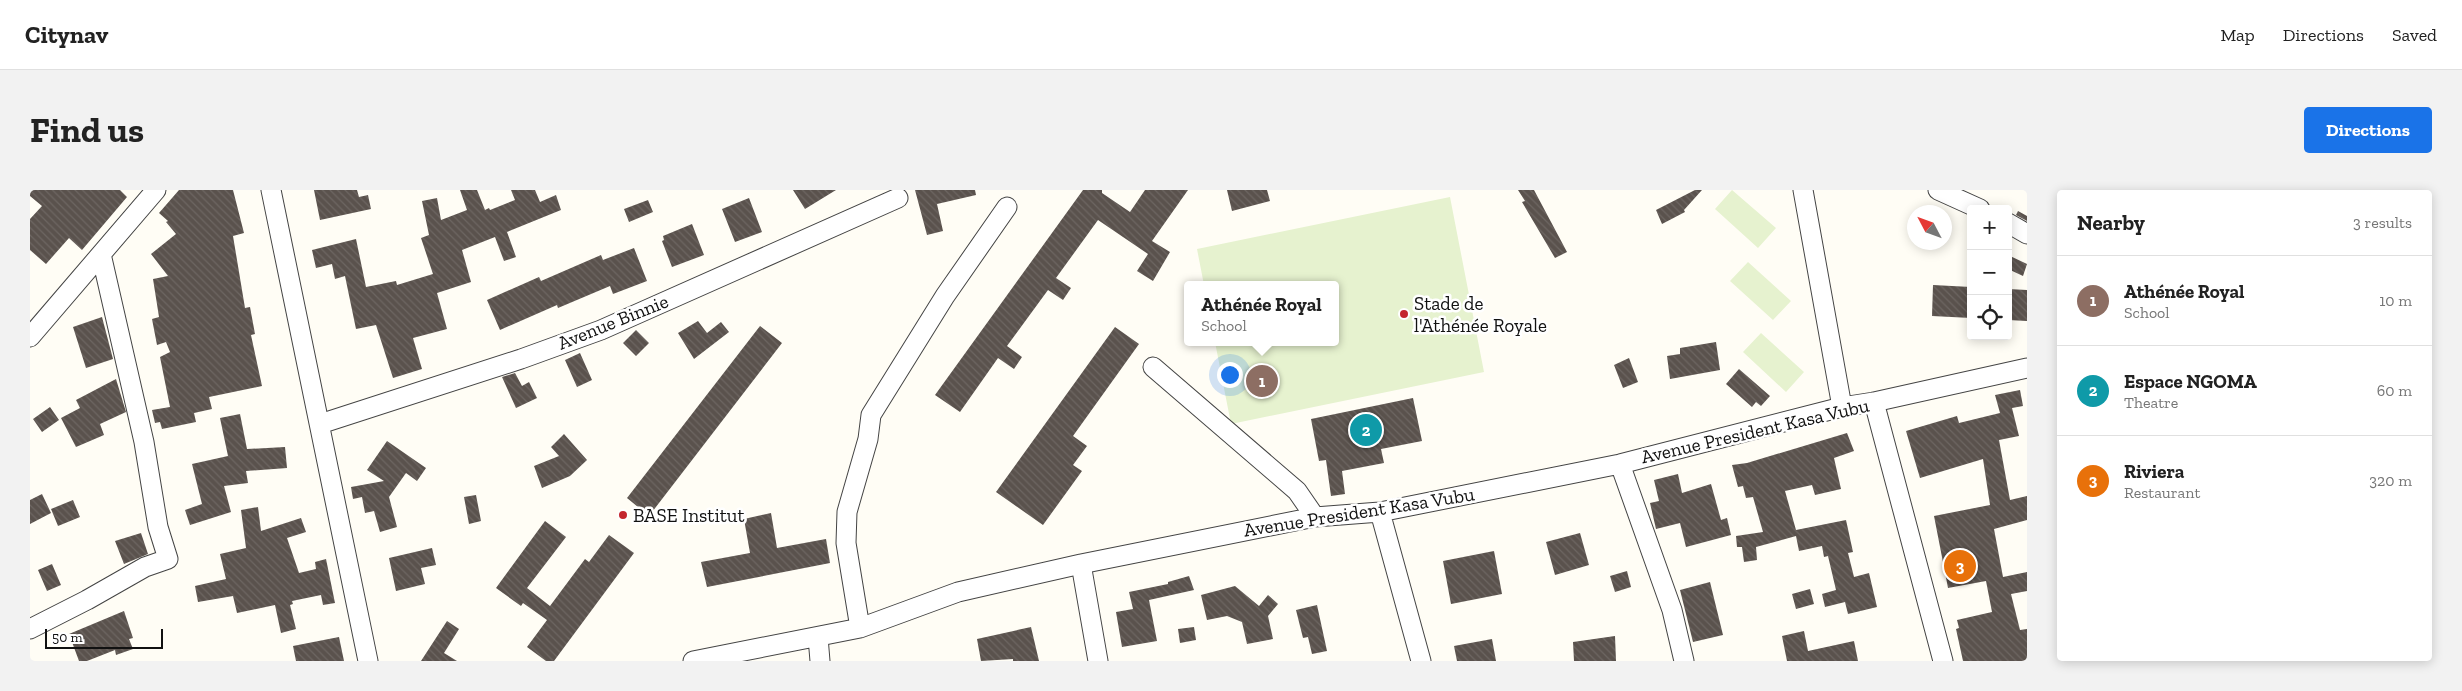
<!DOCTYPE html>
<html lang="en">
<head>
<meta charset="utf-8">
<style>
	:root { --surface:#fff; --page:#f2f2f2; --text:#222; --muted:#767676; --line:#e0e0e0; --accent:#1a73e8 }
	body { margin:0; font-family:"Zilla Slab",serif; background:var(--page); color:var(--text) }
	.controls { position:absolute; right:15px; top:15px; display:grid; overflow:hidden; border-radius:5px; box-shadow:0 2px 12px #0003 }
	.controls button { width:45px; height:45px; display:grid; place-items:center; padding:0; border:0; border-bottom:1px solid var(--line); background:var(--surface); color:var(--text); font:25px sans-serif }
	.compass { position:absolute; left:1877px; top:15px; width:45px; height:45px; border-radius:50%; background:var(--surface); box-shadow:0 2px 12px #0003; rotate:311deg }
	.scale { position:absolute; left:15px; bottom:12px; width:118px; box-sizing:border-box; padding-left:5px; border:2px solid #111; border-top:0; font-size:14px; line-height:18px; white-space:nowrap; color:#111; -webkit-text-stroke:4px #fff; paint-order:stroke }
	.you { position:absolute; left:1199px; top:184px; width:18px; height:18px; margin:-12px; border:4px solid #fff; border-radius:50%; background:#1a73e8; box-shadow:0 0 0 8px #1a73e833 }
	.badge { display:grid; place-items:center; width:32px; height:32px; border-radius:50%; background:var(--accent); color:#fff; font-size:16px; font-weight:700 }
	.pin { position:absolute; translate:-50% -50%; border:2px solid #fff; box-shadow:0 1px 5px #0006 }
	.popup { position:absolute; left:1154px; top:91px; width:155px; height:65px; box-sizing:border-box; display:grid; place-content:center; border-radius:5px; background:var(--surface); filter:drop-shadow(0 1px 4px #0005); font-size:16px; white-space:nowrap; color:var(--muted) }
	.popup b { font-size:19px; color:var(--text) }
	.popup::after { content:''; position:absolute; left:50%; top:100%; margin-left:-10px; border:10px solid transparent; border-top-color:var(--surface) }
	.list { margin:0; padding:0; list-style:none }
	h2 { display:flex; justify-content:space-between; align-items:center; height:65px; margin:0; padding:0 20px; font-size:21px }
	h2 small { font-size:16px; font-weight:400; color:var(--muted) }
	.list li { display:grid; grid-template-columns:32px 1fr auto; gap:15px; align-items:center; box-sizing:border-box; height:90px; padding:0 20px; border-top:1px solid var(--line) }
	.list b { display:block; font-size:19px; white-space:nowrap }
	.list p { margin:0; font-size:16px; white-space:nowrap; color:var(--muted) }
	.list em { font-size:16px; font-style:normal; color:var(--muted) }
	.icon { flex:none; width:28px; height:28px; fill:none; stroke:currentColor; stroke-width:2; stroke-linecap:round; stroke-linejoin:round }
	.map { position:relative; flex:none; width:1997px; height:471px; overflow:hidden; border-radius:5px }
	header { display:flex; align-items:center; gap:30px; box-sizing:border-box; height:70px; padding:0 25px; background:var(--surface); border-bottom:1px solid var(--line) }
	header strong { font-size:24px }
	nav { display:flex; gap:28px; margin-inline-start:auto; font-size:18px }
	.intro { display:flex; align-items:center; justify-content:space-between; box-sizing:border-box; height:120px; padding:0 30px }
	h1 { margin:0; font-size:35px }
	.button { padding:12px 22px; border-radius:5px; background:var(--accent); color:#fff; font-size:18px; font-weight:700 }
	main { display:flex; gap:30px; padding:0 30px }
	aside { flex:1; background:var(--surface); border-radius:5px; box-shadow:0 2px 12px #0003 }
	.map>svg:first-child { display:block }
	.pitch { fill:#e6f2cf }
	.building { fill:url(#building-back-hatch) }
	.lines { fill:none; stroke-linecap:round; stroke-linejoin:round }
	.minor-casing { stroke:#444; stroke-width:21 }
	.minor { stroke:#fff; stroke-width:19 }
	.poi-dot { fill:#c4262e; stroke:#fff; stroke-width:2 }
	.labels { text-anchor:middle; dominant-baseline:central; stroke-width:5; stroke-linejoin:round; paint-order:stroke }
	.poi-label { font-size:19px; fill:#111; stroke:#fff; text-anchor:start }
	.street-label { font-size:19px; fill:#111; stroke:#fff }
</style>
</head>
<body>
<header>
<strong>Citynav</strong>
<nav><a>Map</a><a>Directions</a><a>Saved</a></nav>
</header>
<div class="intro"><h1>Find us</h1><a class="button">Directions</a></div>
<main>
<div class="map">
<svg width="1997" height="471" viewBox="0 0 1997 471">
	<defs>
		<pattern id="building-back-hatch" width="6" height="6" patternUnits="userSpaceOnUse" patternTransform="scale(1.25)"><rect width="6" height="6" fill="#5a524d"/><path d="M-1 5l2 2M0 0l6 6M5-1l2 2" fill="none" stroke="#6d6662"/></pattern>
	</defs>
	<rect width="100%" height="100%" fill="#fffdf5"/>
	<!-- pitch -->
	<path class="pitch" d="M1702,0L1746,38L1728,58L1685,19Z
		M1420,7L1454,182L1201,234L1185,152H1306V95H1174L1167,59Z
		M1718,72L1761,111L1743,130L1700,91Z
		M1731,143L1774,182L1756,202L1713,162Z"/>
	<!-- building -->
	<path class="building" d="M0,0H90L97,7L52,60L39,48L16,74L0,60V29L12,16L0,6Z
		M149,0H203L214,43L203,46L215,118L220,117L225,144L221,145L232,196L179,207L182,219L164,223L166,232L132,239L130,232L125,233L122,220L140,217L130,167L140,162L136,152L127,155L122,129L129,127L123,89L138,86L121,64L146,44L136,32L138,31L129,23Z
		M284,0H327L329,7L338,5L341,19L290,30Z
		M430,0H447L455,20L459,18L460,20L485,10L481,0H505L510,12L526,5L531,20L477,42L486,67L474,71L465,47L432,60L441,92L407,103L417,139L383,148L392,179L363,188L346,135L326,139L315,86L305,89L302,74L286,78L282,60L326,49L336,97L366,91L367,95L403,84L391,48L399,45L392,11L407,8L411,30L437,20Z
		M763,0H806L775,19Z
		M885,0H945L946,5L907,14L913,41L897,45Z
		M1053,0H1072V3L1100,22L1115,0H1158L1122,51L1140,62L1123,91L1107,81L1118,64L1068,30L1026,88L1041,98L1033,110L1018,100L977,156L992,167L984,179L968,168L930,222L905,205Z
		M1197,0H1237L1240,11L1202,21Z
		M1488,0H1504L1537,62L1525,68L1492,12L1495,11Z
		M1665,0H1672L1654,20L1655,22L1632,34L1626,20Z
		M719,8L732,42L705,52L692,19Z
		M618,10L623,22L599,32L594,19Z
		M1988,21L1997,26V31L1986,25Z
		M662,34L674,65L642,77L632,51L634,50L633,46Z
		M604,58L617,91L583,104L580,96L528,118L527,115L470,140L457,110L509,87L511,91L571,65L573,70Z
		M1978,65L1997,74L1993,86L1978,79Z
		M1903,95L1941,97V128L1902,126Z
		M1978,99L1997,100V131L1978,130Z
		M72,127L83,169L56,178L43,137Z
		M668,131L677,143L691,132L699,142L664,169L648,143Z
		M730,136L752,153L619,326L597,308Z
		M1085,137L1109,154L1043,246L1057,256L1043,275L1052,281L1013,335L966,302Z
		M606,140L619,153L606,166L593,153Z
		M1686,152L1690,180L1640,189L1637,166L1650,164V158Z
		M550,163L562,190L547,197L535,170Z
		M1599,168L1608,192L1593,198L1584,175Z
		M1709,179L1740,206L1731,216L1726,212L1722,217L1696,194Z
		M485,183L492,196L499,192L507,208L486,218L472,187Z
		M86,189L96,222L70,234L74,245L46,257L31,228L50,218L46,210Z
		M1990,200L1993,216L1982,218L1989,246L1969,250L1980,310L1997,306V330L1964,339L1973,387L1997,382V401L1981,404L1990,440L1997,439V471H1933L1926,439L1929,438L1927,430L1962,422L1956,391L1918,398L1904,326L1960,315L1953,269L1890,288L1876,241L1927,226L1929,233L1970,223L1965,205Z
		M1383,208L1392,251L1351,259L1354,273L1312,281L1315,304L1301,306L1296,270L1289,271L1281,229Z
		M20,217L29,230L12,242L3,229Z
		M210,224L217,259L255,257L257,278L216,281L218,293L194,296L201,322L160,335L155,320L172,314L162,274L198,266L190,228Z
		M1817,243L1824,261L1804,268L1811,299L1785,305L1782,295L1755,301L1766,340L1816,330L1823,362L1818,363L1824,387L1839,383L1847,417L1818,424L1815,412L1795,417L1792,404L1806,400L1798,366L1794,367L1792,356L1769,361L1766,346L1726,357L1727,370L1714,372L1712,357H1707L1706,346L1733,342L1723,307L1716,308L1713,296L1708,297L1702,275L1717,273Z
		M534,244L557,270L540,286L512,298L504,276L529,266L521,257Z
		M357,251L396,278L387,291L376,283L359,307L367,337L350,342L344,321L335,323L332,307L323,309L321,297L354,291L337,280Z
		M1648,284L1652,303L1681,294L1691,330L1697,328L1701,345L1656,357L1650,333L1626,339L1620,313L1629,311L1624,290Z
		M12,304L21,323L0,334V310Z
		M446,305L451,331L439,334L434,307Z
		M43,310L50,327L28,336L21,319Z
		M228,317L231,341L271,328L276,342L257,348L269,383L286,379L285,372L296,369L305,413L293,415L291,405L262,411L263,414L260,415L266,439L251,443L245,415L207,423L203,406L168,412L165,396L196,389L190,364L216,358L211,320Z
		M741,323L747,358L796,349L800,373L677,397L671,372L720,363L714,329Z
		M515,331L536,347L497,398L520,416L555,369L559,372L579,345L604,363L524,471H516L497,457L517,430L493,413L491,416L466,398Z
		M111,343L118,364L94,374L85,351Z
		M1550,343L1559,375L1525,385L1516,352Z
		M402,358L406,375L391,378L395,394L366,401L359,368Z
		M1464,361L1472,404L1421,414L1413,371Z
		M22,374L31,395L17,401L8,380Z
		M1597,381L1601,397L1585,402L1580,386Z
		M1159,386L1164,400L1119,410L1127,451L1092,457L1086,422L1103,419L1099,402L1138,394V392Z
		M1680,392L1693,445L1663,452L1650,400Z
		M1205,396L1229,416L1238,405L1248,414L1238,426L1243,449L1217,454L1212,432L1197,426L1177,430L1171,405Z
		M1780,399L1784,414L1766,419L1762,404Z
		M1287,415L1297,461L1282,464L1278,447L1273,448L1266,420Z
		M94,421L103,448L99,449L103,459L86,465L85,460L57,471H49L39,444Z
		M417,431L429,439L414,463L427,471H391Z
		M1001,437L1009,471H983V469L951,471L947,449Z
		M1164,437L1166,450L1150,453L1148,439Z
		M1774,441L1778,461L1824,451L1828,471H1757L1752,446Z
		M1585,446L1586,471H1544L1543,452Z
		M309,447L314,471H266L263,456Z
		M1462,449L1466,471H1427L1424,456Z"/>
	<g class="lines">
		<!-- minor casing -->
		<g class="minor-casing">
			<path id="minor" d="M241,0L338,471
				M1773,0L1812,217
				M1908,0L1950,19
				M1978,33L1997,44
				M0,147L126,0
				M1123,177L1267,301L1285,327
				M1844,212L1913,471
				M290,234L491,169L571,140L868,8
				M1590,274L1642,420L1654,471
				M1350,322L1391,471
				M1051,374L1068,471
				M830,438L816,353L817,322L838,249L841,225L915,106L977,17
				M0,439L57,410L115,377L138,369L128,337L114,252L71,64
				M788,447L790,471
				M663,471L830,438L928,402L1051,374L1285,327L1350,322L1590,274L1812,217L1844,212L1997,178"/>
		</g>
		<!-- minor -->
		<use href="#minor" class="minor"/>
	</g>
	<!-- markers -->
	<g class="poi-dot">
		<circle cx="1374" cy="124" r="5"/>
		<circle cx="593" cy="325" r="5"/>
	</g>
	<g class="labels">
		<!-- poi labels -->
		<g class="poi-label">
			<text x="1384" y="113">Stade de<tspan x="1384" dy="22">l'Athénée Royale</tspan></text>
			<text x="603" y="325">BASE Institut</text>
		</g>
		<!-- street labels -->
		<g class="street-label">
			<text transform="translate(583 132) rotate(-22)">Avenue Binnie</text>
			<text transform="translate(1725 241) rotate(-13)">Avenue President Kasa Vubu</text>
			<text transform="translate(1329 322) rotate(-9)">Avenue President Kasa Vubu</text>
		</g>
	</g>
</svg>
<div class="controls">
<button>+</button>
<button>−</button>
<button><svg class="icon" aria-label="locate" viewBox="0 0 24 24"><circle cx="12" cy="12" r="6"/><path d="M12 2v4M12 18v4M2 12h4M18 12h4"/></svg></button>
</div>
<svg class="compass" viewBox="-18 -18 36 36"><path d="M0-13l5 13h-10z" fill="#e53935"/><path d="M0 13l5-13h-10z" fill="#767676"/></svg>
<div class="scale">50 m</div>
<div class="you"></div>
<div class="pin badge" style="left:1232px;top:191px;background:#8d6e63">1</div>
<div class="popup"><b>Athénée Royal</b>School</div>
<div class="pin badge" style="left:1336px;top:240px;background:#0f9aa8">2</div>
<div class="pin badge" style="left:1930px;top:376px;background:#e8710a">3</div>
</div>
<aside>
<h2>Nearby<small>3 results</small></h2>
<ul class="list">
<li><span class="badge" style="background:#8d6e63">1</span><div><b>Athénée Royal</b><p>School</p></div><em>10 m</em></li>
<li><span class="badge" style="background:#0f9aa8">2</span><div><b>Espace NGOMA</b><p>Theatre</p></div><em>60 m</em></li>
<li><span class="badge" style="background:#e8710a">3</span><div><b>Riviera</b><p>Restaurant</p></div><em>320 m</em></li>
</ul>
</aside>
</main>
</body>
</html>
